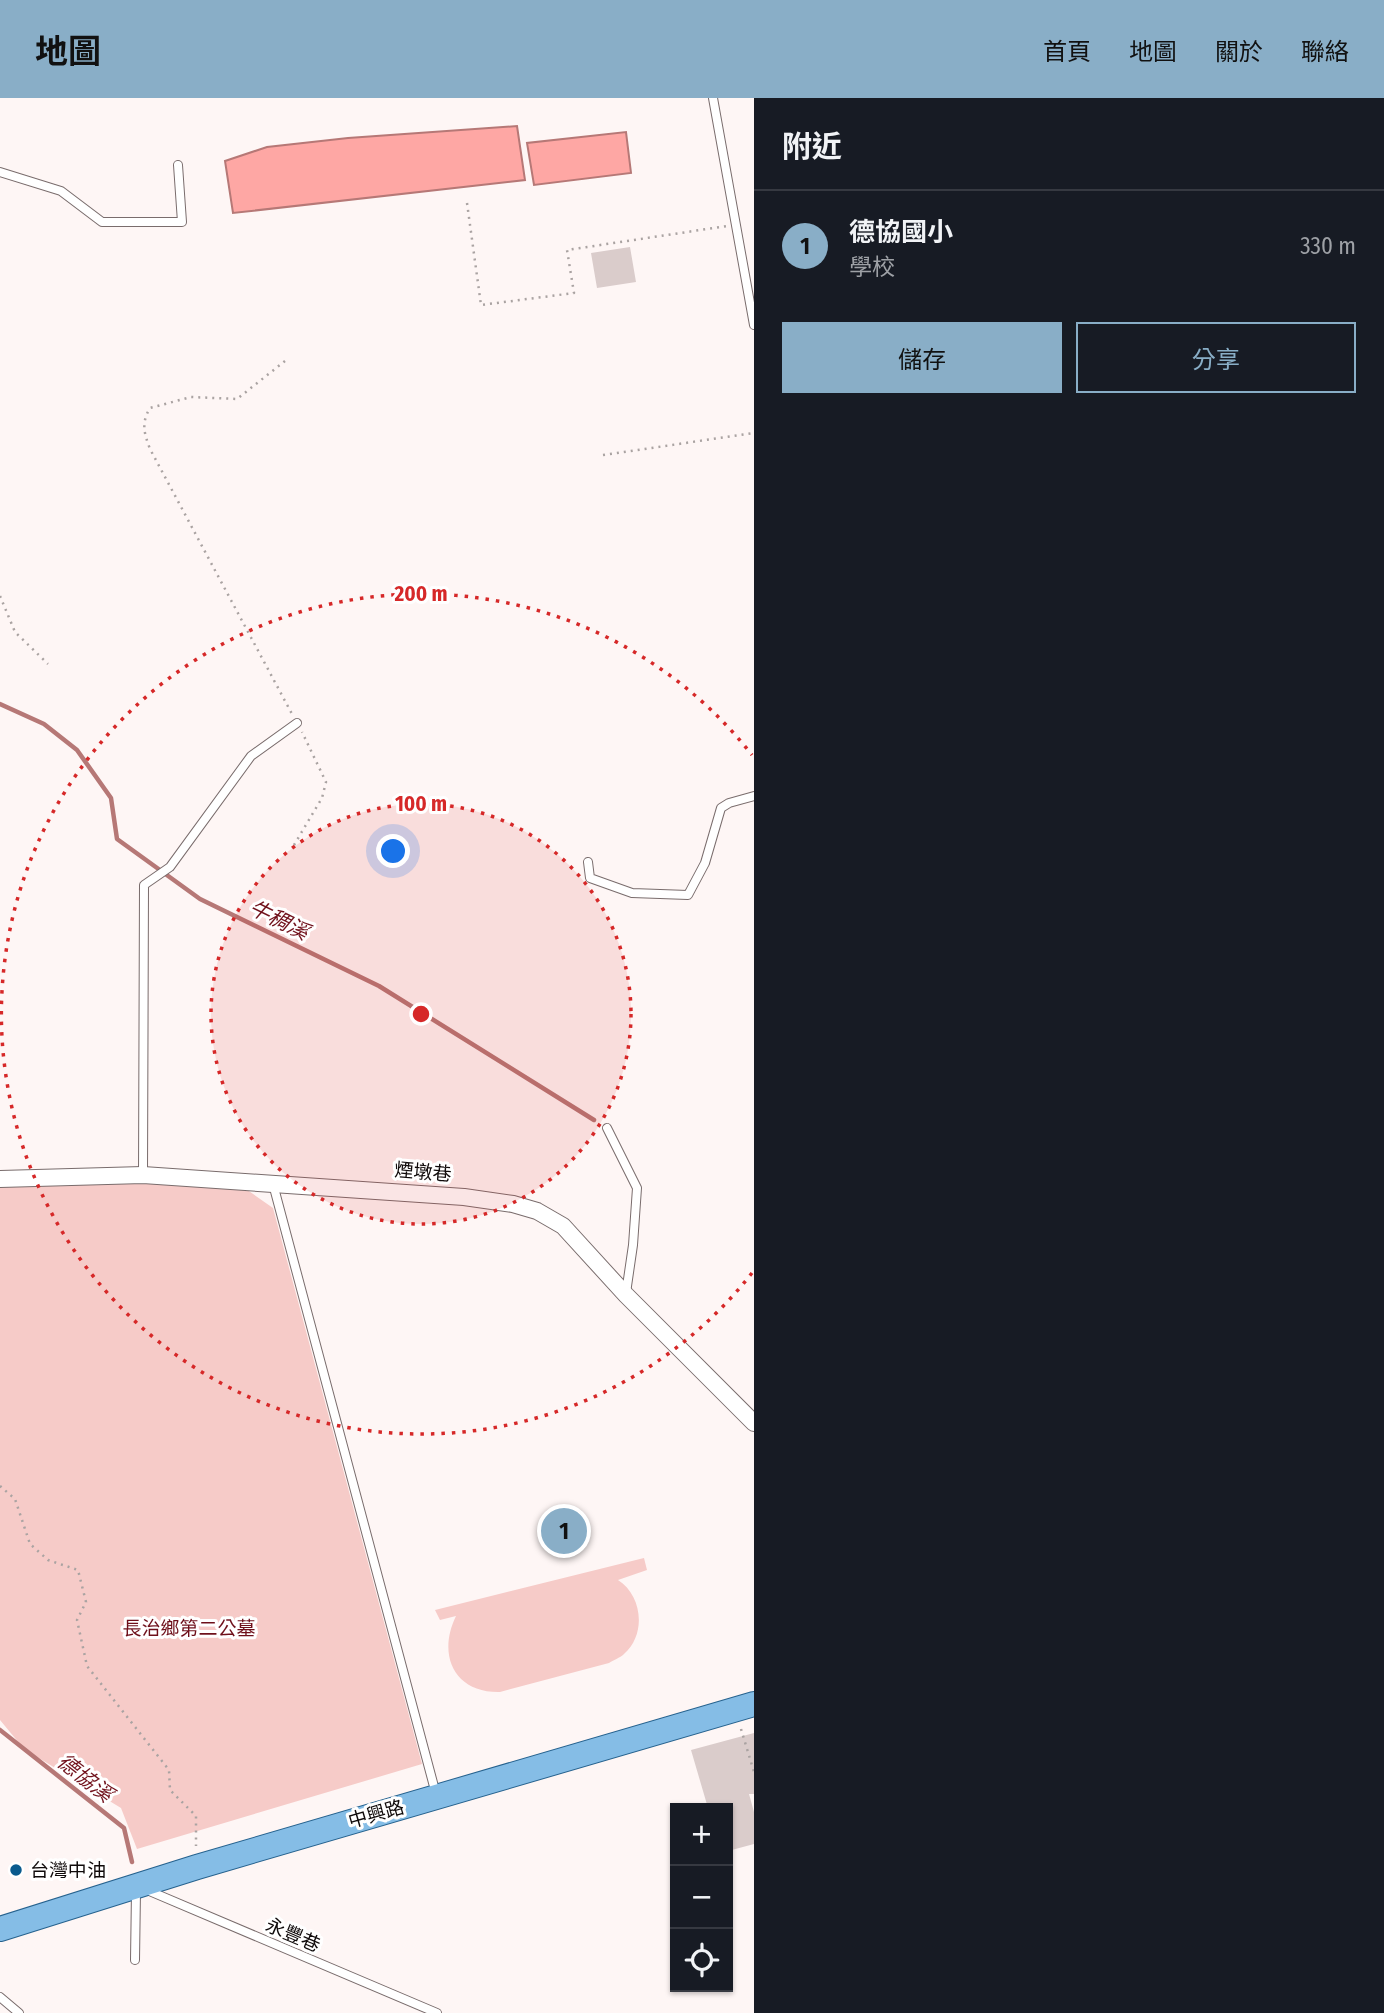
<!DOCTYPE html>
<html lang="zh-TW">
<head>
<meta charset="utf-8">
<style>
	:root { --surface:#171b24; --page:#242831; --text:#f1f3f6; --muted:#9ea1a6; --line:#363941; --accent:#89aec7 }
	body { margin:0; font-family:"Fira Sans Condensed","Noto Sans TC",sans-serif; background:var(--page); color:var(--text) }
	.controls { position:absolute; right:21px; bottom:21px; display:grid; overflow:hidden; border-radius:0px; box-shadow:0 2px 5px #0004 }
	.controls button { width:63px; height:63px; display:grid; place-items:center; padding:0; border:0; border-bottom:2px solid var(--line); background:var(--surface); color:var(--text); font:35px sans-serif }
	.you { position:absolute; left:394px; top:754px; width:24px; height:24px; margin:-18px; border:5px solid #fff; border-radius:50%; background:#1a73e8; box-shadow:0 0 0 10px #1a73e833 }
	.badge { display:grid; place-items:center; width:46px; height:46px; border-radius:50%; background:var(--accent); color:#111; font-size:23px; font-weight:700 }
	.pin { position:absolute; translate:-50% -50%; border:4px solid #fff; box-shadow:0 2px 7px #0006 }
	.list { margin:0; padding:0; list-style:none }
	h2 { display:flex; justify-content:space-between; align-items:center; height:91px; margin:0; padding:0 28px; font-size:30px }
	h2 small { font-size:23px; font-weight:400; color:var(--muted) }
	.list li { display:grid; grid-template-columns:46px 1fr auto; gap:21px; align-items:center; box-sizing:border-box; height:112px; padding:0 28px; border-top:2px solid var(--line) }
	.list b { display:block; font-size:26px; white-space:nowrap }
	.list p { margin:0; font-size:23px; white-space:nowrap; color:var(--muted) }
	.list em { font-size:23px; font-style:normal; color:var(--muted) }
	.actions { display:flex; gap:14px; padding:21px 28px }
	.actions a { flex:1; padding:16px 0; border:2px solid var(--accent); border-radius:0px; text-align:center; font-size:24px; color:var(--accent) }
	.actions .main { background:var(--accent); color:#111 }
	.icon { flex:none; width:38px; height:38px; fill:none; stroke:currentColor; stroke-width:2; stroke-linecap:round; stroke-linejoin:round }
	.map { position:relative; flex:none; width:754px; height:1915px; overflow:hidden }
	header { display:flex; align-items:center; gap:42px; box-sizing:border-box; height:98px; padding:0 35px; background:var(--accent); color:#111 }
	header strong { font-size:33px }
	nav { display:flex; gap:38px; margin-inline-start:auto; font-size:24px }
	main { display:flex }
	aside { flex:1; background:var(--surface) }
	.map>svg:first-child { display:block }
	.green { fill:#f6cbc8 }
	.water { fill:#fea7a4; stroke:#b67876; stroke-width:2 }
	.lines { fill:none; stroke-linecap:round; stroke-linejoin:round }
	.stream { stroke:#b67876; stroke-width:4.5 }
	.building { fill:#dacccb }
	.service-casing { stroke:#796c6c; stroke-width:10 }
	.minor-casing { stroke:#796c6c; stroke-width:18 }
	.primary-casing { stroke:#26628e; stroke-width:26 }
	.path { stroke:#aaa3a2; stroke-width:2.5; stroke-dasharray:2 5; stroke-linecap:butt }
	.service { stroke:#fff; stroke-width:8 }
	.minor { stroke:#fff; stroke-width:16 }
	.primary { stroke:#85bde6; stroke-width:24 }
	.ring { fill:none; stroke:#d62828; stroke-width:3.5; stroke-dasharray:3.5 7 }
	.poi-dot { fill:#0a5a8d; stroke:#fff; stroke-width:2.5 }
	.labels { text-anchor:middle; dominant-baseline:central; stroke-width:6; stroke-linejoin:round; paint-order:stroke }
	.street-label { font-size:19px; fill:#0f0a0a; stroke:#fff }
	.park-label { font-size:19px; fill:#6e0f1a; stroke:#fff }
	.poi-label { font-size:19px; fill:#0f0a0a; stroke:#fff; text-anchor:start }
	.water-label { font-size:21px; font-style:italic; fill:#71121c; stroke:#fff }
	.centre { fill:#d62828; stroke:#fff; stroke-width:3.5 }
	.ring-label { font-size:21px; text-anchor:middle; font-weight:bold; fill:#d62828; stroke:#fff; stroke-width:6; stroke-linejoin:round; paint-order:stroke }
</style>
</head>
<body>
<header>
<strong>地圖</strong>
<nav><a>首頁</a><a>地圖</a><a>關於</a><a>聯絡</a></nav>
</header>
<main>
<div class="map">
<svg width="754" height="1915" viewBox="0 0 754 1915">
	<rect width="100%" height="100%" fill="#fef6f5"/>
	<!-- green -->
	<path class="green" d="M56,1081L243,1089L273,1110L422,1666L137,1751L121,1710L24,1651L0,1622V1085Z
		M644,1460L647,1472L618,1482C642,1497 647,1536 624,1556C620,1560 613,1562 609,1565L500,1594C454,1595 437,1557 456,1518L440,1522L435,1512Z"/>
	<!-- water -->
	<path class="water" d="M517,28L525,82L233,115L225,63L267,49L348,40Z
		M626,34L631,75L534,87L527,45Z"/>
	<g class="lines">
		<!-- stream -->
		<path class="stream" d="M0,606L44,626L77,652L111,700L117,741L200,801L379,888L594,1022
			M0,1632L124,1730L132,1764"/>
	</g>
	<!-- building -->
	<path class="building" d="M630,149L636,184L597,190L591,155Z
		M754,1635V1696H749L754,1714V1746L728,1753V1710H708L691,1652Z"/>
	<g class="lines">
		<!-- service casing -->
		<g class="service-casing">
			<path id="service" d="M713,0L754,227
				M0,74L61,93L102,124H182L178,67
				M588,764L590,780L632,795L688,797L705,765L721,710L729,705L754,698
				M607,1030L637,1090L633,1147L626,1195
				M143,1077L144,787L170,769L251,658L297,625
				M273,1086L436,1696
				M147,1792L437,1915
				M135,1862L136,1793
				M0,1899L19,1915"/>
		</g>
		<!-- minor casing -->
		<g class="minor-casing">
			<path id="minor" d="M0,1081L143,1077L464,1099L513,1106L537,1113L563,1128L626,1197L754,1325"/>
		</g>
		<!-- primary casing -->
		<g class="primary-casing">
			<path id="primary" d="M0,1831L197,1769L754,1606"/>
		</g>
		<!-- path -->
		<path class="path" d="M467,105L481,207L574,195L567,152L727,128
			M285,263L237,301L191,299L150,310C141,325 144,335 150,351L292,616
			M603,357L754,335
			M0,498L15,534L48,566
			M294,747L322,700L326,684L302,634
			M0,1388L15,1401L30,1446L48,1462L78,1472L86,1504L77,1522L87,1568L169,1672L170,1692L196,1718V1748
			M741,1631L754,1674"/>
		<!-- service -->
		<use href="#service" class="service"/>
		<!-- minor -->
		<use href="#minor" class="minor"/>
		<!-- primary -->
		<use href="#primary" class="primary"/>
	</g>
	<!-- distance rings -->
	<circle cx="421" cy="916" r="210" fill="#d62828" fill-opacity=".12"/>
	<g class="ring">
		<circle cx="421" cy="916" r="210"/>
		<path d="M752 1175A420 420 0 1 1 752 657"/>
	</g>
	<!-- markers -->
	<circle class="poi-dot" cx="16" cy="1772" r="7"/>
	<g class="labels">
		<!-- street labels -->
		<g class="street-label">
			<text transform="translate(423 1074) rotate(5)">煙墩巷</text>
			<text transform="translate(376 1716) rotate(-16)">中興路</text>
			<text transform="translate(293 1837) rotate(23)">永豐巷</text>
		</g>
		<!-- park labels -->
		<g class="park-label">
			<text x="189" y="1530">長治鄉第二公墓</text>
		</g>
		<!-- poi labels -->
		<g class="poi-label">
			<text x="30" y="1772">台灣中油</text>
		</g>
		<!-- water labels -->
		<g class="water-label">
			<text transform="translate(279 822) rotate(26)">牛稠溪</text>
			<text transform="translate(85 1680) rotate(38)">德協溪</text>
		</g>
	</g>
	<circle cx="421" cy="916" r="10" class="centre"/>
	<g class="ring-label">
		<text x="421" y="503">200 m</text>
		<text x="421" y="713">100 m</text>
	</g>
</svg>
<div class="controls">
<button>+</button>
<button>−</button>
<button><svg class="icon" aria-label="locate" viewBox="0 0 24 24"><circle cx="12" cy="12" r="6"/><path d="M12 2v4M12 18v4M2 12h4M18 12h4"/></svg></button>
</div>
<div class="you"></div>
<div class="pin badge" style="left:564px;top:1433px">1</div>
</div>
<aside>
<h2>附近<small></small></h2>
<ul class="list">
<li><span class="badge">1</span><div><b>德協國小</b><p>學校</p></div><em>330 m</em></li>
</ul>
<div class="actions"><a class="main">儲存</a><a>分享</a></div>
</aside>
</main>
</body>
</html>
